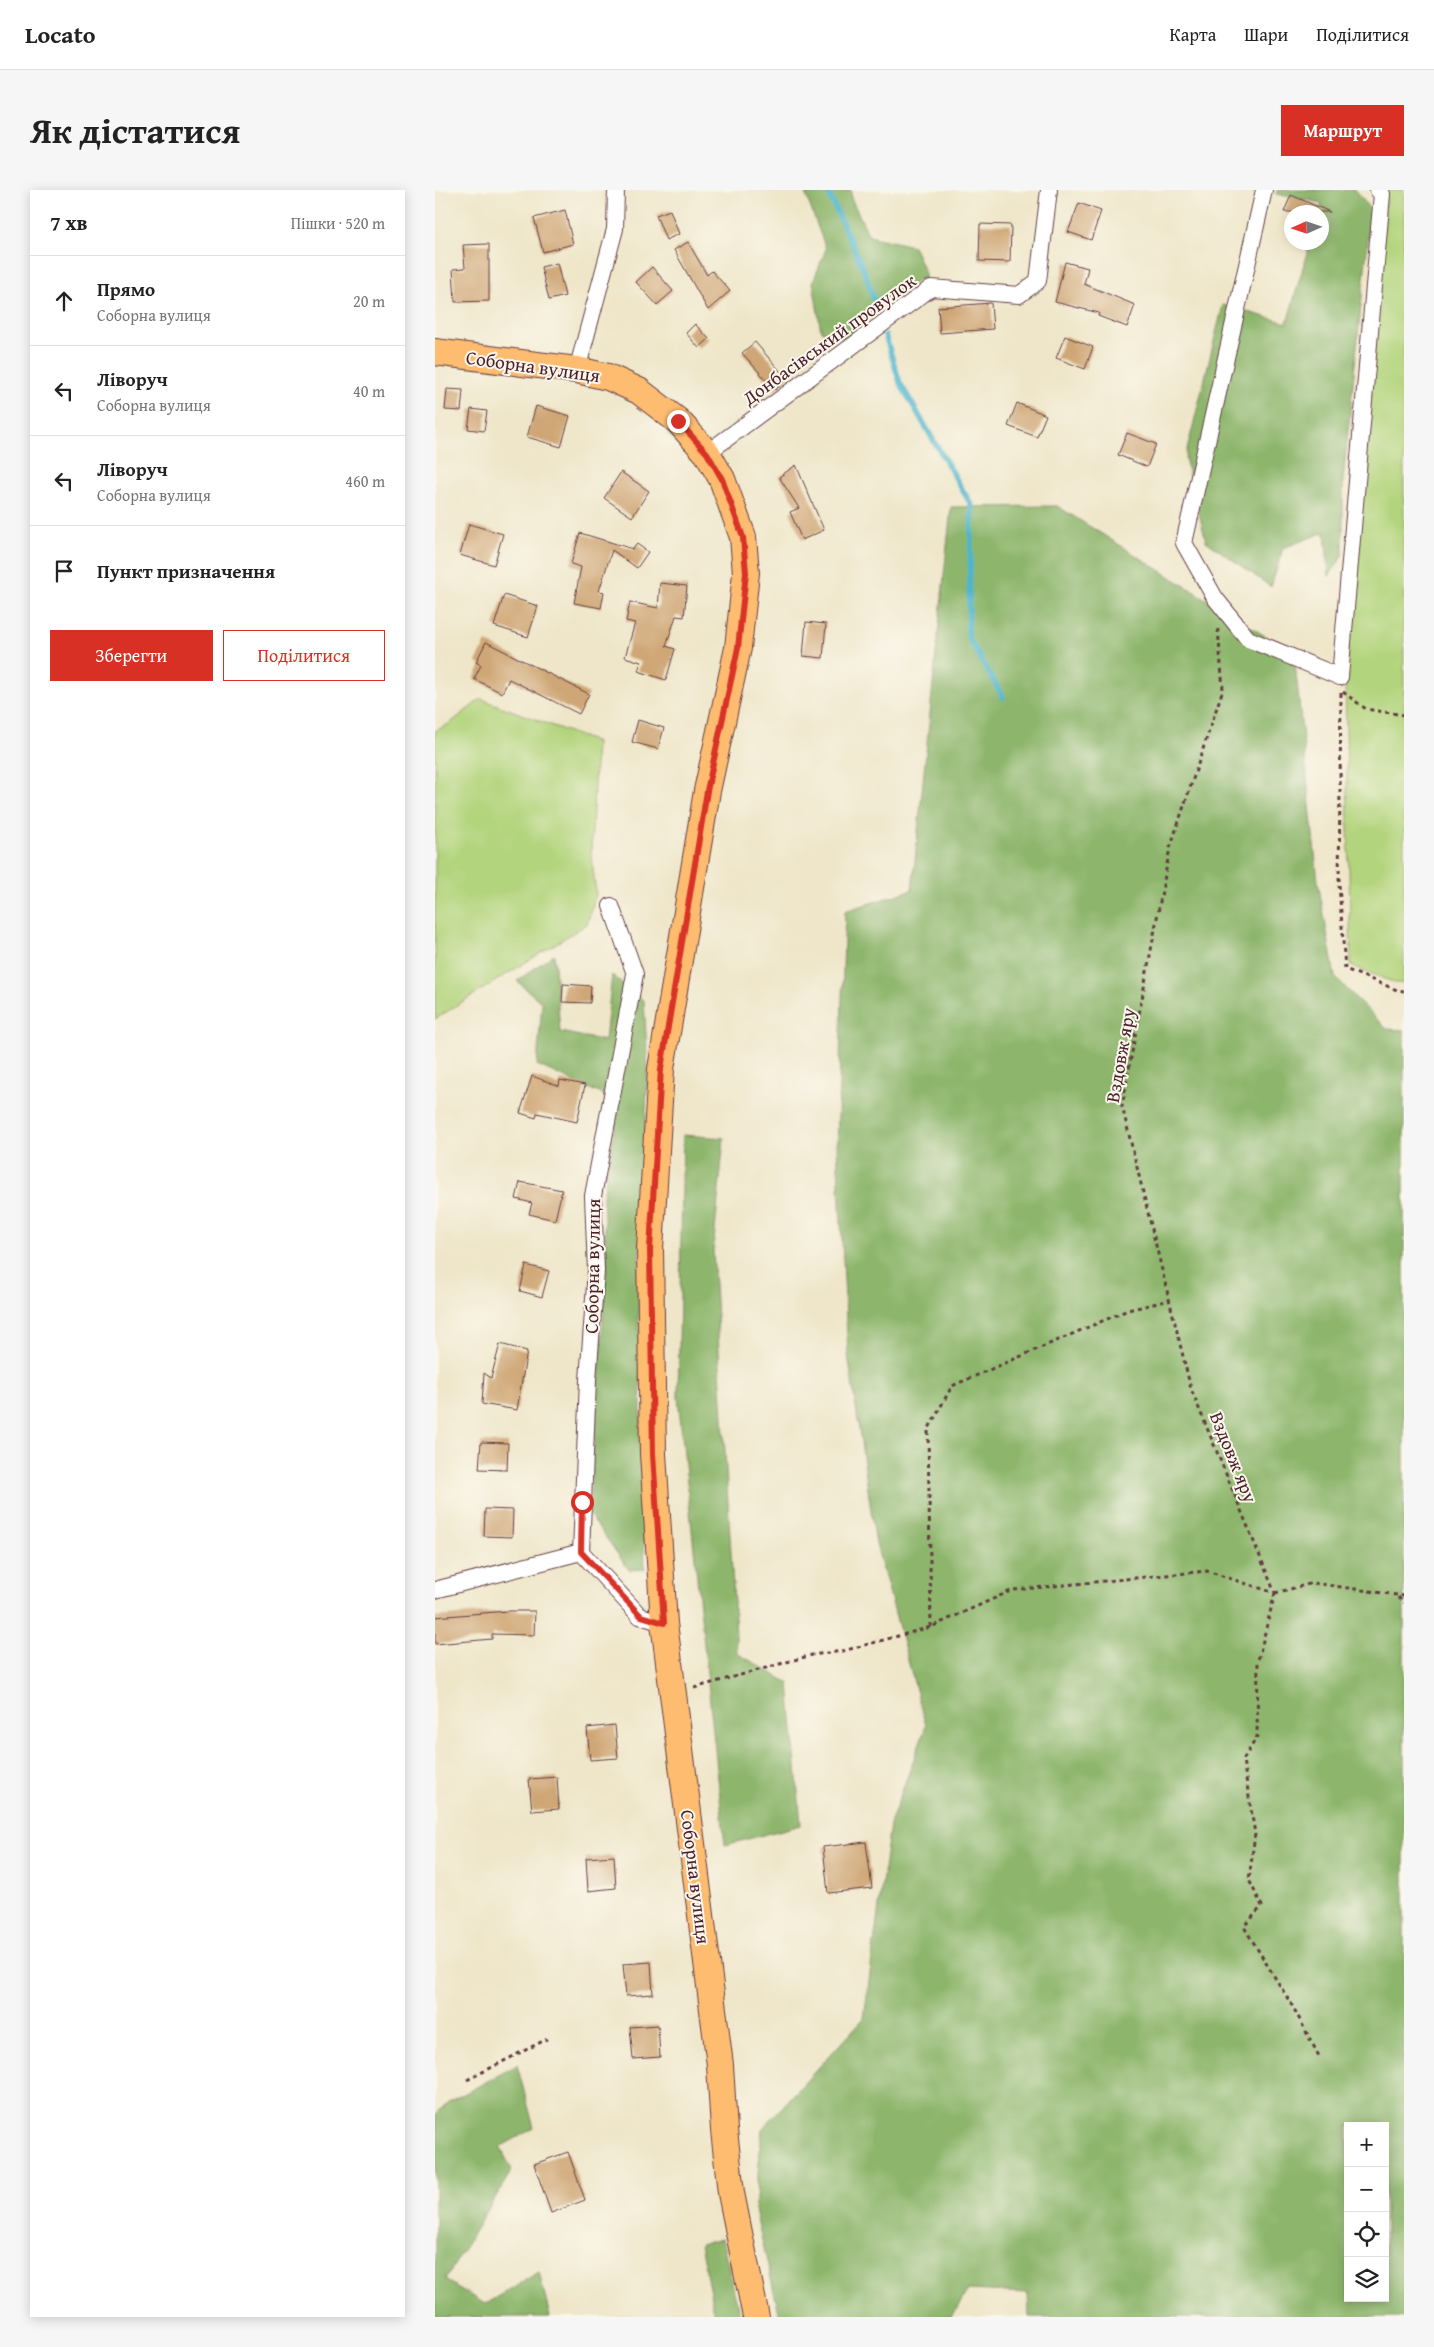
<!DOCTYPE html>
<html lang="uk">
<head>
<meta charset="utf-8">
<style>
	:root { --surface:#fff; --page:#f6f6f6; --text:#222; --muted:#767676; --line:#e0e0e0; --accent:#d93025 }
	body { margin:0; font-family:"Gentium Book Plus",serif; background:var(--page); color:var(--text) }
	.controls { position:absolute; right:15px; bottom:15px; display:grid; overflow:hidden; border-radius:0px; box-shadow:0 2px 12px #0003 }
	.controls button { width:45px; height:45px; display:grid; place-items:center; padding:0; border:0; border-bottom:1px solid var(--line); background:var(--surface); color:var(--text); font:25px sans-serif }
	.compass { position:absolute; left:849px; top:15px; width:45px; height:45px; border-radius:50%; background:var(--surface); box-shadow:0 2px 12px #0003; rotate:267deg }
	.stop { position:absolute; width:15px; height:15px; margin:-11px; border:4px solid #d93025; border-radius:50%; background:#fff }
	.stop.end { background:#d93025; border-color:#fff; box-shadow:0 1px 5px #0008 }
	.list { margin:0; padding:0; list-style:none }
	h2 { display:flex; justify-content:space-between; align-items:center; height:65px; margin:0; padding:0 20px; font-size:21px }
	h2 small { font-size:16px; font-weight:400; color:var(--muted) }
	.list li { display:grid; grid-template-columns:32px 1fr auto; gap:15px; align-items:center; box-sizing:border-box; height:90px; padding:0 20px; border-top:1px solid var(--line) }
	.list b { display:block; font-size:19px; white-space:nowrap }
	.list p { margin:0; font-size:16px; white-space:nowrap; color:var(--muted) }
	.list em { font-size:16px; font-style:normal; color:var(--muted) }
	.actions { display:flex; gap:10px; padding:15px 20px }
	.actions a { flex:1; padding:11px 0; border:1px solid var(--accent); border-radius:0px; text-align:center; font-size:18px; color:var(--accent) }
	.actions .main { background:var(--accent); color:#fff }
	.icon { flex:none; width:28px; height:28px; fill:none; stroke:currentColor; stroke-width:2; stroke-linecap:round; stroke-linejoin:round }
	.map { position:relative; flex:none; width:969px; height:2127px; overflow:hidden; border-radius:0px }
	header { display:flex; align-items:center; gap:30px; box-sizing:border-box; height:70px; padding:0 25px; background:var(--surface); border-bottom:1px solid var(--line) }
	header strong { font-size:24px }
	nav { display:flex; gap:28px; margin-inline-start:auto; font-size:18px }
	.intro { display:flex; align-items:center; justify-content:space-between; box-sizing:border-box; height:120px; padding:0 30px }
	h1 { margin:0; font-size:35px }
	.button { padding:12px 22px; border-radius:0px; background:var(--accent); color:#fff; font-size:18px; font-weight:700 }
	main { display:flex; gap:30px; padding:0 30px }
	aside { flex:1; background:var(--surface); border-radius:0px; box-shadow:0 2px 12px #0003 }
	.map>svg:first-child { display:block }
	.green { fill:#b2d47c; stroke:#7e7a54 }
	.forest { fill:#8db66c; stroke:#6c6a4c; fill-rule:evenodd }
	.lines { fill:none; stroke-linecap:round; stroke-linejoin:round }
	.stream { stroke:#4eb5cd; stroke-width:5.5 }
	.building { fill:#cfa675 }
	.minor-casing { stroke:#633d43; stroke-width:18 }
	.primary-casing { stroke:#633d43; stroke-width:28 }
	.path { stroke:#633d43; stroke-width:3; stroke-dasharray:4 4; stroke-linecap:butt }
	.minor { stroke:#fff; stroke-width:16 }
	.primary { stroke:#febc70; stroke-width:26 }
	.route { stroke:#d93025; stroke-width:6 }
	.labels { text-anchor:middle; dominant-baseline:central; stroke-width:4; stroke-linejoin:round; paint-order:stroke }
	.street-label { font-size:19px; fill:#4a1f2b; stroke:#fbf7ec }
</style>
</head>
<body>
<header>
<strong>Locato</strong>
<nav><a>Карта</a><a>Шари</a><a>Поділитися</a></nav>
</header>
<div class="intro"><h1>Як дістатися</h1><a class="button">Маршрут</a></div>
<main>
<aside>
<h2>7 хв<small>Пішки · 520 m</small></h2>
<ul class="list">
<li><svg class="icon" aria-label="ahead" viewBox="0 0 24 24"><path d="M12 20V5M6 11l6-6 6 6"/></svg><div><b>Прямо</b><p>Соборна вулиця</p></div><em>20 m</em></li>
<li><svg class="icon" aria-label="left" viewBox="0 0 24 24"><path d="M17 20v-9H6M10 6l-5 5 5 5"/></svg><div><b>Ліворуч</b><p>Соборна вулиця</p></div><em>40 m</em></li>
<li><svg class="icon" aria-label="left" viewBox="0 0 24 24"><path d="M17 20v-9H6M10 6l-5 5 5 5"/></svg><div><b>Ліворуч</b><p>Соборна вулиця</p></div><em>460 m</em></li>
<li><svg class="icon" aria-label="arrive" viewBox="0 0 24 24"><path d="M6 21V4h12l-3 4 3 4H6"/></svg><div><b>Пункт призначення</b></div></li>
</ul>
<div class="actions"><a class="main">Зберегти</a><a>Поділитися</a></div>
</aside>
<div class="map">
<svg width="969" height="2127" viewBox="0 0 969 2127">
	<rect width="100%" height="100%" fill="#fbf7ec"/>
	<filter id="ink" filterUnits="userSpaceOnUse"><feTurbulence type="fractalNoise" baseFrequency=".02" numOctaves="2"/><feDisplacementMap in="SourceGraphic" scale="10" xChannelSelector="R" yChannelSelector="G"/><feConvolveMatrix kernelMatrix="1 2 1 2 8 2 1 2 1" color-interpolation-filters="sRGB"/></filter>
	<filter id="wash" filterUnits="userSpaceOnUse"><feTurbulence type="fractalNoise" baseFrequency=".0096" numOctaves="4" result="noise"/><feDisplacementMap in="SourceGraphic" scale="20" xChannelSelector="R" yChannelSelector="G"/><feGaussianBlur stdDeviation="1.12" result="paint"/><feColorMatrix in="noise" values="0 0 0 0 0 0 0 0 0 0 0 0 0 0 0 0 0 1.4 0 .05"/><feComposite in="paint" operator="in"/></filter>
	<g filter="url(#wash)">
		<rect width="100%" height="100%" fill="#efe6c9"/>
		<!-- green -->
		<path class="green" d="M952,0H969V793H960L916,776L910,489Z
			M46,509L161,552L156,663L161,704L152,734L0,829V541L14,534Z"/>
		<!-- forest -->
		<path class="forest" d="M369,0H416V8L434,46L478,56L491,86L451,109L414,150L386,141L378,92L391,59Z
			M842,0H921L936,21L908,290V366L894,386L890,342L848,358L836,397L771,351L750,268L788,115L852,133L875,53L886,52V22H884L887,13L841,4Z
			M622,316L859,464L883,692L900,787L952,839L969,840V2127H594L593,2103L533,2100L517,2127H345L320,2020L327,1939L429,1828L455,1634L491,1536L441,1354L413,1164L402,957L410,721L477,700L516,317ZM913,1936H950V2108H913Z
			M119,764L125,842L170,851L177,785L209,811L213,879L203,1097L210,1379L194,1380L154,1324L172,1077L168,1007L184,912L102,875L107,813L82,791Z
			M248,945L289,948L278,1061L302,1463L354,1493L366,1635L290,1655L243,1207Z
			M82,1875L99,1938L65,1957L77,1980L10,2090L50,2114L104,2082L115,2127H0V1926L14,1912Z
			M287,2049L305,2127H280L265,2054Z"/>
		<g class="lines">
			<!-- stream -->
			<path class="stream" d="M392,0L431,85L441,117
				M450,145L465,193L537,316L533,447L568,507"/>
		</g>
		<g id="blocks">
			<!-- building -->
			<path class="building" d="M856,5L895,22H849Z
				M644,13L666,21L656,50L633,42Z
				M130,20L138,54L108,62L99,28Z
				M235,20L244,44L231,50L221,25Z
				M545,34L576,35L575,72L544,71Z
				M253,52L272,85L277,81L295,101L273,120L239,60Z
				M54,54V111L20,112L18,79L30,78L28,55Z
				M630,72L653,78L649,94L700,115L692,137L663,126L664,123L620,112Z
				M122,73L130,106L114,110L106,77Z
				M217,77L238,101L222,115L201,92Z
				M556,113L558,139L505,143L503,117Z
				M260,134L274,149L264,158L251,143Z
				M630,146L658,157L650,179L621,168Z
				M320,152L352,189L340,200L307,163Z
				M12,199L28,200L26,221L10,220Z
				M582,213L611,225L602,247L573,236Z
				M101,216L135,226L126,257L92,247Z
				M36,219L52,221L49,241L33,239Z
				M692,243L721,254L712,277L683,265Z
				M361,275L389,340L367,350L355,322L364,318L344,287Z
				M186,282L214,301L197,327L169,308Z
				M34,334L68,344L59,375L25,365Z
				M145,343L198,359L202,354L213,362L202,378L177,360L164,401L169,402L166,418L139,413L146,377L136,374Z
				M225,393L252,396L249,427L241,426L231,456L240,459L231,490L203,481L206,472L190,467L200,433L191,431L195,412L223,418Z
				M69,405L103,416L93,447L59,436Z
				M371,432L391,434L388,468L368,466Z
				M51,452L154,504L144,524L74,489L67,503L39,489L46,475L41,472Z
				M203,530L229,538L223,559L197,552Z
				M128,794L156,796L155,813L127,812Z
				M97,886L124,896L125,890L150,895L142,932L102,923L101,928L85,923Z
				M85,992L127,1000L120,1030L94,1024L97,1013L81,1009Z
				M91,1075L114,1081L107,1107L85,1101Z
				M65,1154L92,1161L82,1220L47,1214L49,1183L56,1188Z
				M46,1252L73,1253L72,1280L44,1279Z
				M50,1319L78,1320L77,1347L49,1346Z
				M72,1421H100L99,1445L57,1444V1449L0,1454V1427Z
				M180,1535L183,1568L155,1570L152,1538Z
				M122,1587L124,1619L97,1621L94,1589Z
				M431,1652L437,1698L393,1703L388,1657Z
				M179,1666L181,1698L153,1701L151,1668Z
				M216,1772L218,1804L191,1806L188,1774Z
				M223,1835L225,1867L198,1869L195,1837Z
				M133,1962L150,2010L116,2023L99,1974Z"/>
		</g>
	</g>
	<g filter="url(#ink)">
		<use href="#blocks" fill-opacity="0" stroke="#633d43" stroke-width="1"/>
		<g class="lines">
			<!-- minor casing -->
			<g class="minor-casing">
				<path id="minor" d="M829,0L749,353L780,408L813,449L905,487L947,4L943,0
					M142,180L180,39L181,0
					M272,263L496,98L584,105L603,91L614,0
					M176,716L200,784L158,1006L161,1081L153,1190L146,1362L205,1426L229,1433
					M0,1400L146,1362"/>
			</g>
			<!-- primary casing -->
			<g class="primary-casing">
				<path id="primary" d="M0,162L142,180L173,187L204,201L243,231L272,263L287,289L308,347L311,383L303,458L272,601L226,879L215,1059L218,1264L229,1433L285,1875L289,1940L296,2003L321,2127"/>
			</g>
			<!-- path -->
			<path class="path" d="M783,439L788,499L735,658L687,916L756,1199L840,1403
				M908,502L931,519L969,525
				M906,503L904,694L910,779L962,800L969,801
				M840,1403L823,1470L822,1547L808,1570L820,1644L814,1690L827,1716L809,1737L858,1817L885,1868
				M840,1403L878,1393L969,1406
				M963,1407L969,1413
				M496,1437L493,1240L517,1196L693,1120L735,1110
				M259,1498L377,1465L408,1461L496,1437L578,1400L772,1381L840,1403
				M32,1890L112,1849"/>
			<!-- minor -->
			<use href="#minor" class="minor"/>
			<!-- primary -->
			<use href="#primary" class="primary"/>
		</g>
	</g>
	<g class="lines" filter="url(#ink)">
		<!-- route -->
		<path class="route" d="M147,1312L146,1362L206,1426L229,1433L218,1264L215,1059L226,879L272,601L303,458L311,383L308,347L287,289L272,263L243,231"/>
	</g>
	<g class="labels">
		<!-- street labels -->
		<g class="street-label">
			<text transform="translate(394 149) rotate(-36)">Донбасівський провулок</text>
			<text transform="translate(98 176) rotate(8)">Соборна вулиця</text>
			<text transform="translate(685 865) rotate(-80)">Вздовж яру</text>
			<text transform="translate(157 1076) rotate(-89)">Соборна вулиця</text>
			<text transform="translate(799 1267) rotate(68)">Вздовж яру</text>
			<text transform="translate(261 1687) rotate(83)">Соборна вулиця</text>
		</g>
	</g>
</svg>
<div class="controls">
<button>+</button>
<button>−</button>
<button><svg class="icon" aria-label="locate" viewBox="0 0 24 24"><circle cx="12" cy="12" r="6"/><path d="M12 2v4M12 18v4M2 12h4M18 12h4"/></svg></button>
<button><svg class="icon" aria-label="layers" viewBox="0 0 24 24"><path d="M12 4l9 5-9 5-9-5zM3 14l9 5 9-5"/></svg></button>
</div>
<svg class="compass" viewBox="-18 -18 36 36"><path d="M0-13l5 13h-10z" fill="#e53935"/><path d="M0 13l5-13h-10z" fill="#767676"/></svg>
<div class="stop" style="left:147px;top:1312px"></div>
<div class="stop end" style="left:243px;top:231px"></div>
</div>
</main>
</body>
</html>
